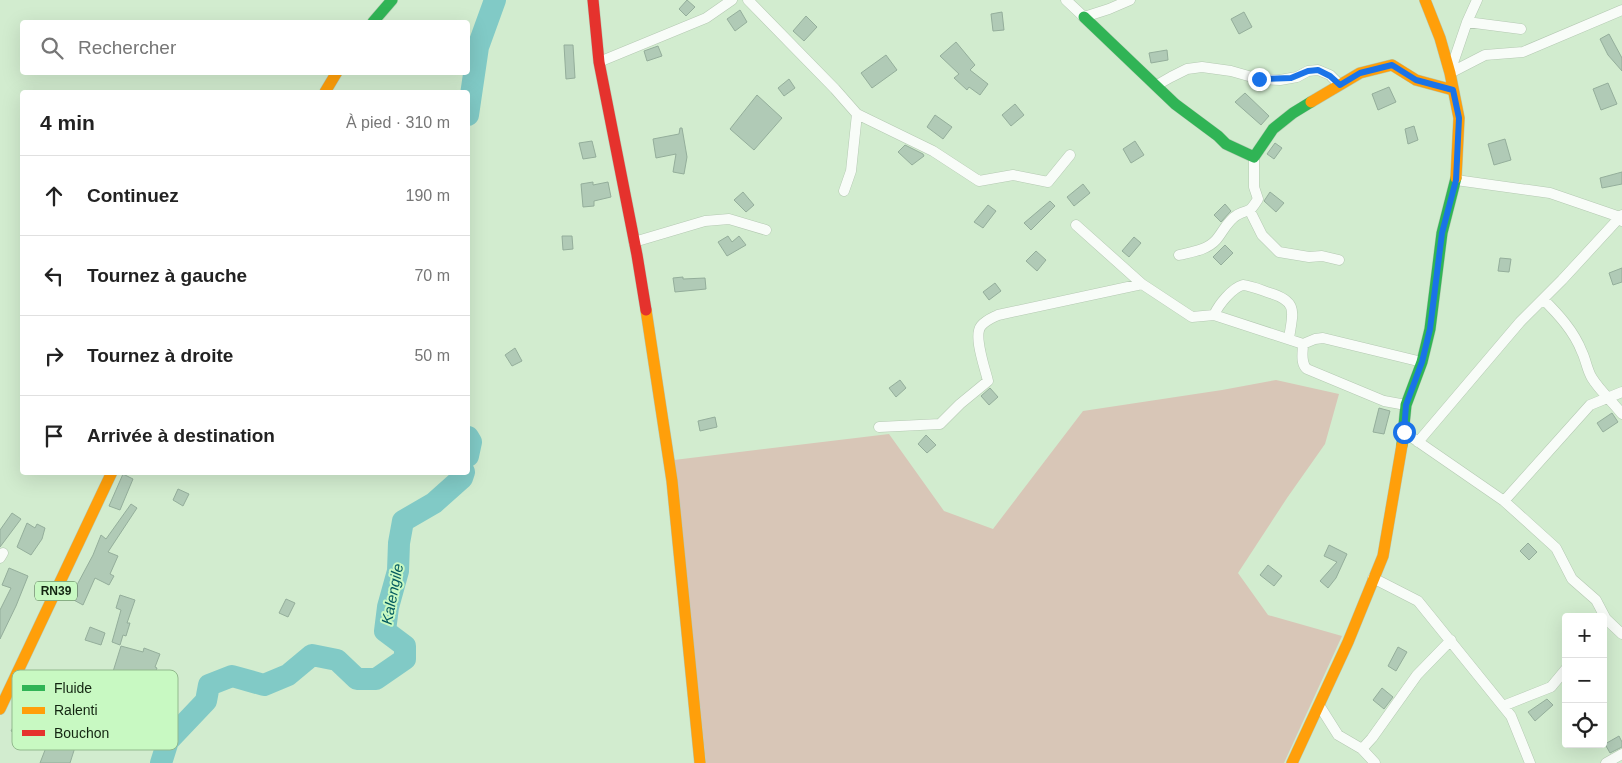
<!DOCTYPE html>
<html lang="fr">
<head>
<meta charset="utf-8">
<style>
	:root { --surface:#fff; --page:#f2f2f2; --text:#222; --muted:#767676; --line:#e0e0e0 }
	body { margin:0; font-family:Helvetica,sans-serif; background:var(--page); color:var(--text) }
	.controls { position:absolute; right:15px; bottom:15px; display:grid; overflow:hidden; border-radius:5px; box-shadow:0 5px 20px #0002 }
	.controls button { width:45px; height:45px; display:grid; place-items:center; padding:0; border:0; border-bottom:1px solid var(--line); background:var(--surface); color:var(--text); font:25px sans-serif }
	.stop { position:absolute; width:15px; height:15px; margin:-11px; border:4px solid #1a73e8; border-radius:50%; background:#fff }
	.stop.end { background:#1a73e8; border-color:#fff; box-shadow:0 1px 5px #0008 }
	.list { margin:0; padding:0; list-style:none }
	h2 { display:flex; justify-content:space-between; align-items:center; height:65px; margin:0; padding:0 20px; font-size:21px }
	h2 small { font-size:16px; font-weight:400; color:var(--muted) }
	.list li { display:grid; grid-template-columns:32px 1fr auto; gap:15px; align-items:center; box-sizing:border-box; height:80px; padding:0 20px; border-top:1px solid var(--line) }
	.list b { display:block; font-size:19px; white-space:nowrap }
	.list em { font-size:16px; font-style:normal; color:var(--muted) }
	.icon { flex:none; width:28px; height:28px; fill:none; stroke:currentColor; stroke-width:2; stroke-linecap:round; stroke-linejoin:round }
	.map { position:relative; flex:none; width:1622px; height:763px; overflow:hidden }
	.search { position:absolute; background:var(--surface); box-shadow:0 5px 20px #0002; left:20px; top:20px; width:450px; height:55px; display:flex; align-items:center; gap:12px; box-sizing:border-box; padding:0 18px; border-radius:5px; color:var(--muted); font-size:19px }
	.panel { position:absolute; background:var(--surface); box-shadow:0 5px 20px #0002; left:20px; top:90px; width:450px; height:385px; border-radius:5px }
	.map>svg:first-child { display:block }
	.green { fill:#d8c6b7 }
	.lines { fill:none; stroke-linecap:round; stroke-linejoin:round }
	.river { stroke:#81cac6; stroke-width:22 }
	.building { fill:#b0cab6; stroke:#94ae9b }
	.street-casing { stroke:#b4c9b2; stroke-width:11 }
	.fast-casing { stroke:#b4c9b2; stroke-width:12 }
	.slow-casing { stroke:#b4c9b2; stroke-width:12 }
	.jam-casing { stroke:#b4c9b2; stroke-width:12 }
	.street { stroke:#f8fcf8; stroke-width:10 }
	.fast { stroke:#30b455; stroke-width:11 }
	.slow { stroke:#ff9f0a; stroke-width:11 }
	.jam { stroke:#e5322d; stroke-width:11 }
	.route { stroke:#1a73e8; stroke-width:6 }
	.labels { text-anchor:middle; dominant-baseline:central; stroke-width:4; stroke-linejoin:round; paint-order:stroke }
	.shield { fill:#c8f9c2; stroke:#496546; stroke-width:1 }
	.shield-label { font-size:12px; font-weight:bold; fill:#132511 }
	.water-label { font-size:15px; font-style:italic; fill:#035a5f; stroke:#c8f9c2 }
	.key { fill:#c8f9c2; stroke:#92b98d; stroke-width:1 }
	.key-label { font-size:14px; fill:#132511 }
</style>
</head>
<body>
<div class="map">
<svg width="1622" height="763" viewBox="0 0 1622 763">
	<rect width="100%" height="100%" fill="#d2eccf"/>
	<!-- green -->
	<path class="green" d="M1276,380L1339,394L1325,444L1287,498L1238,573L1268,615L1342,636L1284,763H706L674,460L889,434L944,511L993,529L1083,411L1222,390Z"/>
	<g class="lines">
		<!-- river -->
		<path class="river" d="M468,115L478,47L495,0
			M468,437L471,442L468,456
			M161,763L168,741L206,701L209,685L232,676L264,685L288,675L312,655L337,660L357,679H376L405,659V646L385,631L388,607L398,571L399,543L403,521L434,503L462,478L464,472"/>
	</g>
	<!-- building -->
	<path class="building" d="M687,0L695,7L686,16L679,9Z
		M740,10L747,22L735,31L727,19Z
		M1002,12L1004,30L993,31L991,14Z
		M1244,12L1252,27L1239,34L1231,19Z
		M806,16L817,27L804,41L793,31Z
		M1609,34L1622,58V71L1608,55L1600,39Z
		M956,42L975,65L970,70L988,84L980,95L969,87L967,90L954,78L959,74L940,56Z
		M564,45H573L575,78L566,79Z
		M658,46L662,56L647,61L644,51Z
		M1167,50L1168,60L1151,63L1149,53Z
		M886,55L897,70L872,88L861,73Z
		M789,79L795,88L784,96L778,88Z
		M1608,83L1617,104L1601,110L1593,89Z
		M1389,87L1396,102L1378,110L1372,94Z
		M1245,93L1269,116L1261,125L1235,102Z
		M757,95L782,118L754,150L730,129Z
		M1015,104L1024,115L1011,126L1002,115Z
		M935,115L952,127L943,139L927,127Z
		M1414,126L1418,140L1408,144L1405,129Z
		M680,128H682L687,157L684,174L673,172L676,154L656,158L653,139L679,134Z
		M1505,139L1511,160L1494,165L1488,144Z
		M592,141L596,157L583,159L579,143Z
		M1135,141L1144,155L1131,163L1123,149Z
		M1275,143L1282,148L1274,159L1267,154Z
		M905,145L923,154L924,156L912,165L898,152Z
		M1622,172V184L1602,188L1600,178Z
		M593,182V185L608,182L611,197L594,201V206L583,207L581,184Z
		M1083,184L1090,193L1074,206L1067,197Z
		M743,192L754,205L746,212L734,200Z
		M1270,192L1284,203L1276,212L1264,201Z
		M1050,201L1055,206L1031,230L1024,223Z
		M1225,204L1231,211L1221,222L1214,215Z
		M988,205L996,211L983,228L974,222Z
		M562,236H572L573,249L563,250Z
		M728,236L732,242L739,236L746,245L727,256L718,242Z
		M1134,237L1141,243L1129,257L1122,251Z
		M1225,245L1233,253L1221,265L1213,257Z
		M1036,251L1046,260L1037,271L1026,261Z
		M1500,258L1511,259L1509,272L1498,271Z
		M1622,268V282L1613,285L1609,273Z
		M683,277V279L705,278L706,289L675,292L673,278Z
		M995,283L1001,291L989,300L983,292Z
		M515,348L522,361L512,366L505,355Z
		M900,380L906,388L896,397L889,388Z
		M990,388L998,397L989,405L981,396Z
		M1379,408L1390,411L1384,434L1373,432Z
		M1612,413L1618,422L1603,432L1597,423Z
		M715,417L717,427L700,431L698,421Z
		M926,435L936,445L927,453L918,444Z
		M123,474L133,479L120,510L109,506Z
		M178,489L189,494L183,506L173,500Z
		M131,504L137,508L108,552L118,556L110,574L114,576L109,585L95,578L83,605L70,598L93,555L101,535L106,539Z
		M12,513L21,519L0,547V530Z
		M27,523L35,528L37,524L45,528L42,539L31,555L17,547Z
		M1528,543L1537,552L1529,560L1520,551Z
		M1329,545L1347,554L1336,578L1328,588L1320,581L1337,562L1324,556Z
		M1268,565L1282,576L1274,586L1260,575Z
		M9,568L28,576L16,606L0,639V610L11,588L2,585Z
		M120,595L135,600L127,623H130L126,636L123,635L120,645L112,642L121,610L116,608Z
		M286,599L295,603L288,617L279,613Z
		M90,627L105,633L101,645L85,640Z
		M121,646L143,652L144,648L160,654L155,667L157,668L143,703L132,699L130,703L107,694L104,703L85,695L93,671L111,678Z
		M1398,647L1407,652L1396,671L1388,666Z
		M1382,688L1393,697L1384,709L1373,700Z
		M37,696L48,701L39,717L42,718L36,734L26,731L22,737L11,731L17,720L20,722L24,711L28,713Z
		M1547,699L1553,705L1535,721L1528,712Z
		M61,728L72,731L70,739L77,741L70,763H40L52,732L59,735Z
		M1619,736L1622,742V747L1610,753L1605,744Z"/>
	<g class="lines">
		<!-- street casing -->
		<g class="street-casing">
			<path id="street" d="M748,0L835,89L857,114L851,171L844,191
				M1066,0L1084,17L1109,9L1130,0
				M1467,22L1521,29
				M599,62L706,18L732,0
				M1450,72L1467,22L1477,0
				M1450,73L1485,55L1523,52L1622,10
				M1157,85L1171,77L1187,69L1202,67L1231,71L1259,79L1280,80L1297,77L1308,71L1318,70L1330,75L1340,85
				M857,114L933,151L979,181L1013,175L1048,182L1070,155
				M1456,180L1550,193L1620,217L1622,221
				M1250,211L1262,235L1279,252L1309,257L1322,256L1339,260
				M1076,225L1142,284L1192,317L1214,315L1303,344C1303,352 1300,363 1307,369L1384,401L1406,405
				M634,242L705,221L729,219L766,230
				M1179,255C1192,252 1207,250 1216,240C1223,232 1227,221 1237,215C1250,208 1248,215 1258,199L1254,187V157
				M1543,299C1558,314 1574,331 1582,352C1586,360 1587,370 1592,378C1600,391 1612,401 1622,414
				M1214,315C1219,304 1232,288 1243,285C1252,286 1261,290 1270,293C1300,302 1292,314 1289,339
				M1303,344L1315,339L1323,338L1422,362
				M879,427L940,424L960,404L988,381C985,368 973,336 981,326C986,320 992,318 998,315L1142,284
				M1404,432L1504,501L1590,405L1622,392
				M1418,442L1520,322L1562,280L1622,215
				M1504,501L1556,548L1572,579L1596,600L1606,619L1622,634
				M0,558L3,553
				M1373,578L1418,601L1511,716L1530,763
				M1319,705L1338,735L1362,749L1372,738L1417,675L1451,640
				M1503,706L1551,687L1566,669
				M1362,749L1375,763
				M1606,763L1622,754"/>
		</g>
		<!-- fast casing -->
		<g class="fast-casing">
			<path id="fast" d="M1084,17L1175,104L1218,136L1226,144L1254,157L1273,129L1293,113L1311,102
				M373,22L392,0
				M1402,445L1406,405L1422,362L1430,329L1442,233L1456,178"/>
		</g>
		<!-- slow casing -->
		<g class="slow-casing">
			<path id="slow" d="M1425,0L1440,38L1450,73L1459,118L1456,178
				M325,92L337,72
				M1311,102L1360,73L1392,65L1416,80L1453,90
				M646,310L672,481L700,763
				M0,709L112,472
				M1292,763L1348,642L1383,556L1402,445"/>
		</g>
		<!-- jam casing -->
		<g class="jam-casing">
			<path id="jam" d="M593,0L599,62L637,255L646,310"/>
		</g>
		<!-- street -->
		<use href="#street" class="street"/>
		<!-- fast -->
		<use href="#fast" class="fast"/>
		<!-- slow -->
		<use href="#slow" class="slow"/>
		<!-- jam -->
		<use href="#jam" class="jam"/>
	</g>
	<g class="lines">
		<!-- route -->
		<path class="route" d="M1259,79L1291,78L1308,71L1318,70L1330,76L1340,85L1360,73L1392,65L1416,80L1453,90L1459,118L1456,180L1442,233L1430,329L1422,362L1406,405L1404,432"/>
	</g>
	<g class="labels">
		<!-- shield labels -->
		<rect class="shield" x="35" y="581.5" width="42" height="19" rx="4"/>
		<g class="shield-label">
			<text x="56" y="591">RN39</text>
		</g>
		<!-- water labels -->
		<g class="water-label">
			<text transform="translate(392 594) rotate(-79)">Kalengile</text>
		</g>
	</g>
	<!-- legend -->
	<rect x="12" y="670" width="166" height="80" rx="8" class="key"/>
	<rect x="22" y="685" width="23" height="6" fill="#30b455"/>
	<rect x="22" y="707" width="23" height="7" fill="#ff9f0a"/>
	<rect x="22" y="730" width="23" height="6" fill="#e5322d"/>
	<g class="key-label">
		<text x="54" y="693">Fluide</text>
		<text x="54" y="715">Ralenti</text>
		<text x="54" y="738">Bouchon</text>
	</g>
</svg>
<div class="controls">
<button>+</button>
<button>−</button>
<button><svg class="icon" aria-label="locate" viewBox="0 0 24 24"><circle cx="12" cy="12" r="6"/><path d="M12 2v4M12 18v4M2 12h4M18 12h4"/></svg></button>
</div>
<div class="stop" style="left:1404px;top:432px"></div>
<div class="stop end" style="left:1259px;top:79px"></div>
<div class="search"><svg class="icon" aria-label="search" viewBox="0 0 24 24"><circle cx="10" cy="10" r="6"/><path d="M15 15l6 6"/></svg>Rechercher</div>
<section class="panel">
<h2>4 min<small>À pied · 310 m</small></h2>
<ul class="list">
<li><svg class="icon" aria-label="ahead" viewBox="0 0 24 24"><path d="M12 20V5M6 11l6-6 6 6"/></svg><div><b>Continuez</b></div><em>190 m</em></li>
<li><svg class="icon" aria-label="left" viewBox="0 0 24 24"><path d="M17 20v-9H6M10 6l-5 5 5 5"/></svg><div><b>Tournez à gauche</b></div><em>70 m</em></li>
<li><svg class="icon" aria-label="right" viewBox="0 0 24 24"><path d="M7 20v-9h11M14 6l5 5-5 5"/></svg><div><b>Tournez à droite</b></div><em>50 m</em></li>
<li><svg class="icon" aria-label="arrive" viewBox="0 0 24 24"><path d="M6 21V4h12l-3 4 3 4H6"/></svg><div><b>Arrivée à destination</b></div></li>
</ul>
</section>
</div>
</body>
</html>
